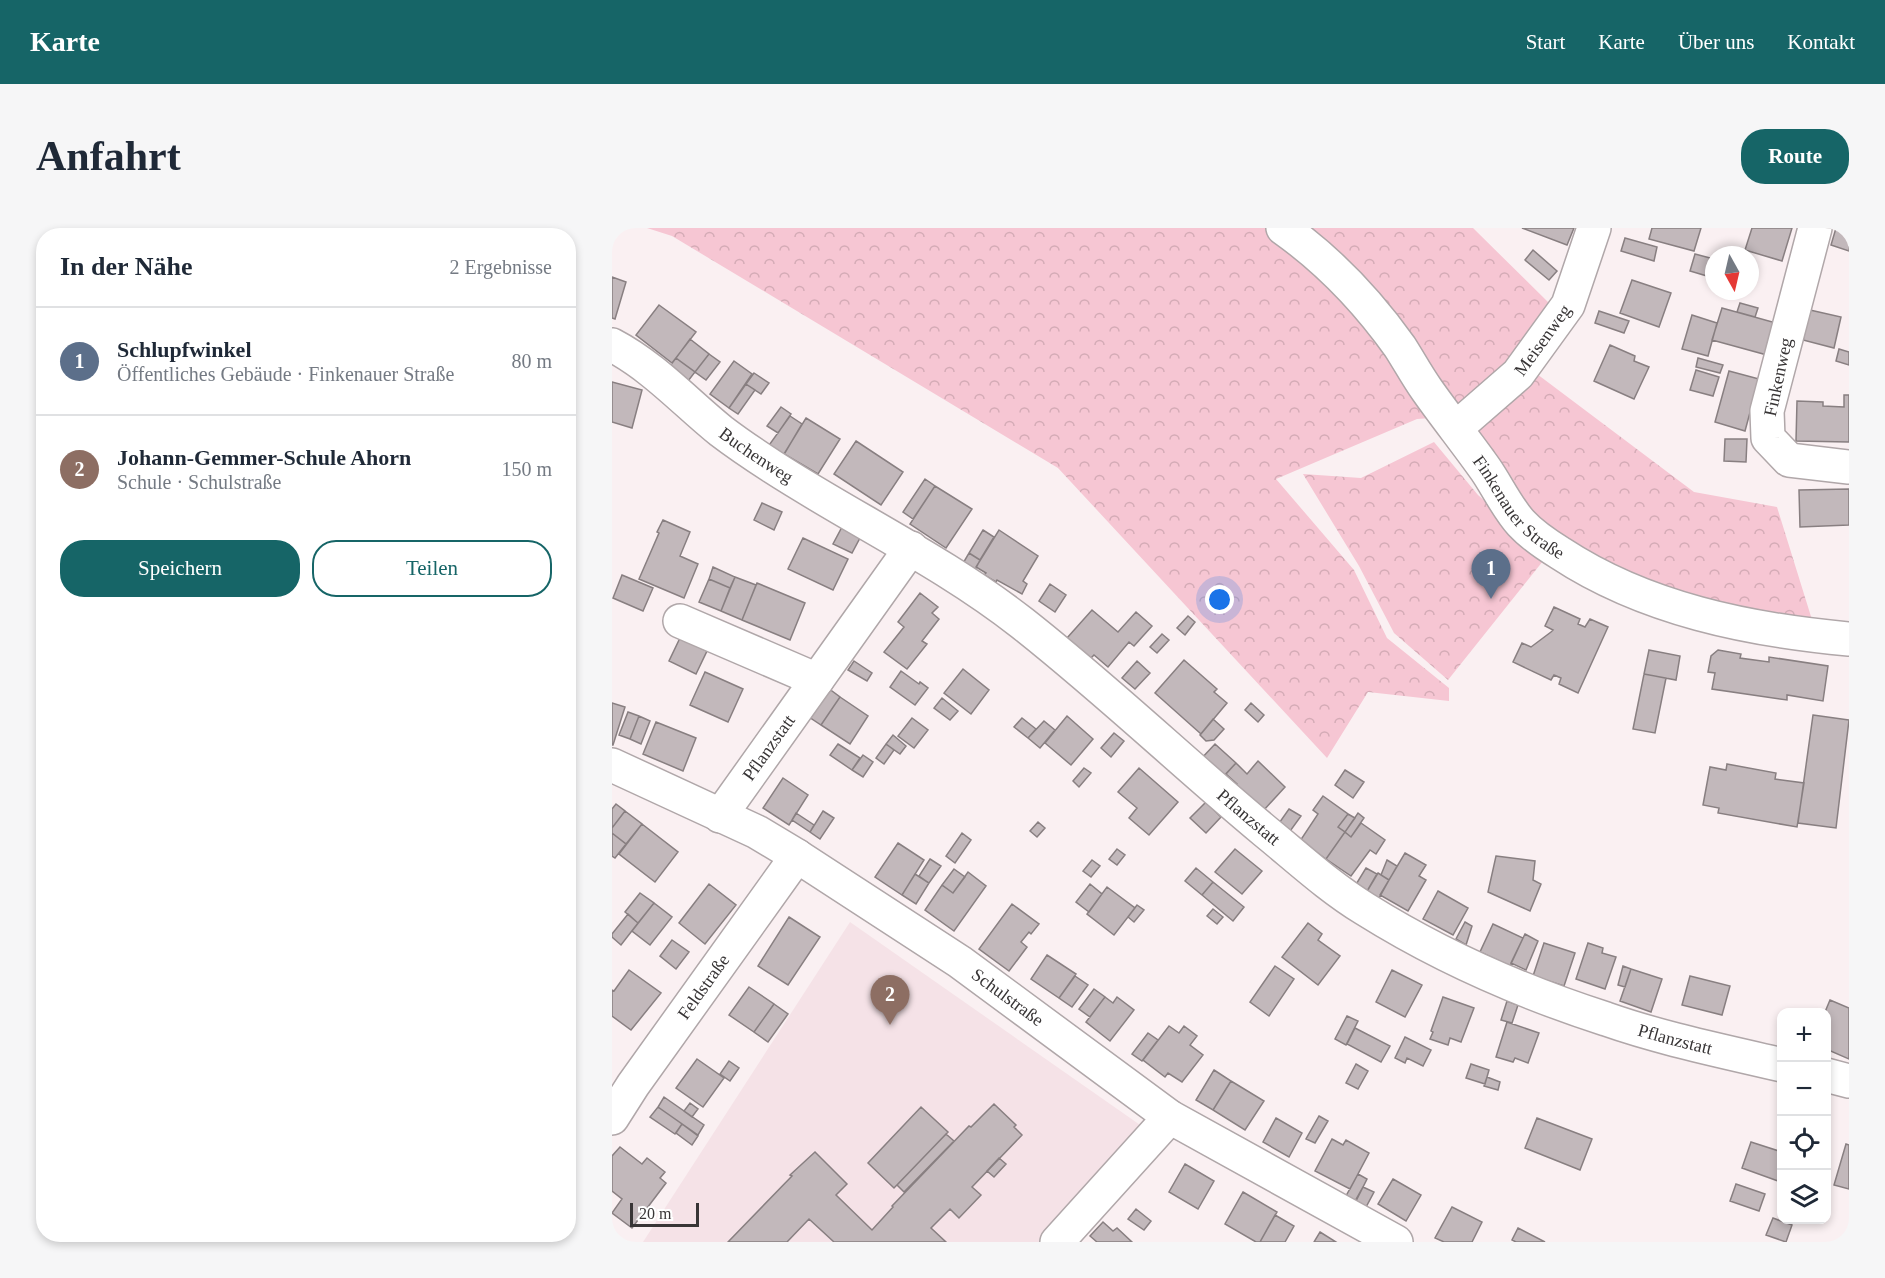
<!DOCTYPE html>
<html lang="de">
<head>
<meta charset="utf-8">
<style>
	:root { --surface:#fff; --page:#f6f6f7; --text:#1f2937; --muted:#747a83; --line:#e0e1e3; --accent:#166567 }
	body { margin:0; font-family:"Times New Roman",serif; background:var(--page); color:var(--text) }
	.controls { position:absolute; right:18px; bottom:18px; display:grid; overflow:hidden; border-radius:12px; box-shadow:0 3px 9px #0003 }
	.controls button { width:54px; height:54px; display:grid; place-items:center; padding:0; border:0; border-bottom:2px solid var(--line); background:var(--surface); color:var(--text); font:30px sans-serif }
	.compass { position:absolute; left:1093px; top:18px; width:54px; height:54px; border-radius:50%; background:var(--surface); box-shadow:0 3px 9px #0003; rotate:172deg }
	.scale { position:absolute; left:18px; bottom:15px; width:69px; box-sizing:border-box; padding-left:6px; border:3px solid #383536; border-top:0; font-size:16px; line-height:21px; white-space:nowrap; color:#383536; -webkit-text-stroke:4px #fff; paint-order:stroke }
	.you { position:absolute; left:608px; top:372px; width:21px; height:21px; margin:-15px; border:4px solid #fff; border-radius:50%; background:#1a73e8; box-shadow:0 0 0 9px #1a73e833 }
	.badge { display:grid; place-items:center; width:39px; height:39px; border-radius:50%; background:var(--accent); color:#fff; font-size:20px; font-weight:700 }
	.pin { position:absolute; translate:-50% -50px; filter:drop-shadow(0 2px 3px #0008) }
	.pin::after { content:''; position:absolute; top:32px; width:21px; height:18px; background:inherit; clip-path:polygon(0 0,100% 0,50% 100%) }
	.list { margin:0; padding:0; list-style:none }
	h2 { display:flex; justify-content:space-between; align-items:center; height:78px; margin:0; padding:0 24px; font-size:26px }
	h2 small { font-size:20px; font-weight:400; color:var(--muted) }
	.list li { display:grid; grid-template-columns:39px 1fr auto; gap:18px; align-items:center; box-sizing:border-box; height:108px; padding:0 24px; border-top:2px solid var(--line) }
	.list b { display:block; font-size:22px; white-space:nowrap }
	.list p { margin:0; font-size:20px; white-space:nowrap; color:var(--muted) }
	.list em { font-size:20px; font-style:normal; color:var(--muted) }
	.actions { display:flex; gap:12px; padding:18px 24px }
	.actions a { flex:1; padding:14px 0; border:2px solid var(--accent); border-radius:24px; text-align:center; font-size:21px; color:var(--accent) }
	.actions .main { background:var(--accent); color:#fff }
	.icon { flex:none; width:33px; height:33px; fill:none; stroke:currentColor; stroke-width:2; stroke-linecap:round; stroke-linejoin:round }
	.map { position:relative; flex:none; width:1237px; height:1014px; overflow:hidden; border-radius:24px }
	header { display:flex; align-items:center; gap:36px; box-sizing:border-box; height:84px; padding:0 30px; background:var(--accent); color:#fff }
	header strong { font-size:28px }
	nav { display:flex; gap:33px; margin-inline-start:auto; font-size:21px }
	.intro { display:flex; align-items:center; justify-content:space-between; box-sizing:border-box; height:144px; padding:0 36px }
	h1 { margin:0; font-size:42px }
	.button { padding:15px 27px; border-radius:24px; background:var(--accent); color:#fff; font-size:21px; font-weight:700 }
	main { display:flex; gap:36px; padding:0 36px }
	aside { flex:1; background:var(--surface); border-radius:24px; box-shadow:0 3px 9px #0003 }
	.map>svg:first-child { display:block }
	.built { fill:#f5e2e7 }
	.forest { fill:url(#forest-crowns) }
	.building { fill:#c2b8bb; stroke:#887f81; stroke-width:1.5 }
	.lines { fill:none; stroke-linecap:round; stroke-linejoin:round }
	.minor-casing { stroke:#b0a7a9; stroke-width:36 }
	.minor { stroke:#fff; stroke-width:33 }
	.labels { text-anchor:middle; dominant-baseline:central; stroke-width:6; stroke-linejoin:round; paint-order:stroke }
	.street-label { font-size:18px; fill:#383536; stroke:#fff }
</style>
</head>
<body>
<header>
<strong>Karte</strong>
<nav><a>Start</a><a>Karte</a><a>Über uns</a><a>Kontakt</a></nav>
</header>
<div class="intro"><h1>Anfahrt</h1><a class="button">Route</a></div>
<main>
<aside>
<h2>In der Nähe<small>2 Ergebnisse</small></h2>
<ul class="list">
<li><span class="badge" style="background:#5c6f8a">1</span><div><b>Schlupfwinkel</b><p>Öffentliches Gebäude · Finkenauer Straße</p></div><em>80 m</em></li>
<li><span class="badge" style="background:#8d6e63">2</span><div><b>Johann-Gemmer-Schule Ahorn</b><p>Schule · Schulstraße</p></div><em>150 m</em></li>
</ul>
<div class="actions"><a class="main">Speichern</a><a>Teilen</a></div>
</aside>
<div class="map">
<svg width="1237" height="1014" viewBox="0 0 1237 1014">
	<defs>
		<pattern id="forest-crowns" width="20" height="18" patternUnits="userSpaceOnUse" patternTransform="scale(1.5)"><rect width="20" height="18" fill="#f6c6d3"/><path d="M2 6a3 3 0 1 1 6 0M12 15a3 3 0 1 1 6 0" fill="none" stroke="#d4abb6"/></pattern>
	</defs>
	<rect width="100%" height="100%" fill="#faf0f2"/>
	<!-- built -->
	<path class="built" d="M238,694L531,899L429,1014H31Z"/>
	<!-- forest -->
	<path class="forest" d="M35,0H861L937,75L905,131L1082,264L1165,279L1201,395L1047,364L962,325L885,252L834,189L805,191L664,251L742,342L775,410L837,460V473L756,464L715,530L446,240L60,8Z
		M822,214L866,267L935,328L836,452L782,405L747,338L691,246L749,250Z"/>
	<!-- building -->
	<path class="building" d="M910,0H962L955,17Z
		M1040,0H1089L1082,23L1037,11Z
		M1140,0H1180L1170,33L1133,22Z
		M1224,0H1237V23L1219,17Z
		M1013,10L1045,19L1042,33L1009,23Z
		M921,22L945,43L937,52L913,32Z
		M1083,26L1102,31L1095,48L1078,43Z
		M0,49L14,54L3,91L0,90Z
		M1020,52L1059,65L1047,99L1008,85Z
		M1128,75L1146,80L1143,89L1125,84Z
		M47,77L84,104L60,135L24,107Z
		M1110,80L1164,95L1155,127L1100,112Z
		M1198,82L1229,89L1222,120L1191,112Z
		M987,83L1017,93L1012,105L983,95Z
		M1080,87L1105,95L1096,128L1070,121Z
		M78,111L97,126L83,144L64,130Z
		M998,117L1023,128L1022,133L1037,139L1022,171L982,153Z
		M1227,121L1237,124V137L1224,133Z
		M97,126L108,134L94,152L83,144Z
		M64,130L83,144L73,157L54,143Z
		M1086,130L1111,137L1108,145L1084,139Z
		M122,133L140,146L117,180L98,166Z
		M1084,142L1107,149L1101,168L1078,162Z
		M1117,143L1147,151L1133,203L1103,194Z
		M142,145L157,155L149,166L134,156Z
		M0,154L30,162L20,200L0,194Z
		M134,156L143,162L126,186L117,180Z
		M1232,167H1237V214L1184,213L1185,173L1211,174V178L1232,179Z
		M169,179L179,186L166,205L155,198Z
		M178,188L190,196L170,230L155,220Z
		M194,190L228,211L206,246L172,226Z
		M1113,211H1135L1134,234L1112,233Z
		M244,213L291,244L269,277L222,246Z
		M313,251L323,258L301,291L291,284Z
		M323,258L360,281L334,320L298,296Z
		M1237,261V297L1188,299L1187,262Z
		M150,275L170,284L162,302L142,292Z
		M51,292L78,304L68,328L86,336L72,370L27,351L47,305L45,304Z
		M230,299L249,308L240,325L221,316Z
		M371,302L382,309L368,332L357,325Z
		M387,302L426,328L411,353L415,356L410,366L385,352L384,354L372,347L374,345L364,339Z
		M191,310L236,331L221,362L176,341Z
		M357,325L368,332L362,344L350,337Z
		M101,339L123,349L118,360L97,351Z
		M10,347L41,360L31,383L1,370Z
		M123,349L144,357L130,392L109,383Z
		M97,351L118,360L109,383L87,374Z
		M145,355L193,375L178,412L130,392Z
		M438,356L454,367L443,384L427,373Z
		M308,365L326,379L320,385L327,391L310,413L315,416L295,441L272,424L292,399L286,394Z
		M942,379L968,391L966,396L973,399L978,391L996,399L966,465L947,456L949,450L942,447L939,452L901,434L910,415L919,419L939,404L941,402L933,398Z
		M480,382L506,404L524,384L540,398L522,418L517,414L496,439L482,427L478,431L455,410Z
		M576,388L583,394L573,407L565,400Z
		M550,406L557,412L545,425L538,419Z
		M68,410L95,423L84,446L57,433Z
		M1037,422L1068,428L1064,452L1032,446Z
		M1106,422L1129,426L1128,430L1157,434V429L1216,438L1211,473L1175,467V472L1100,461L1103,445L1096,444L1099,428Z
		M572,432L605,461L602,464L615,475L589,506L543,465Z
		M242,433L260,445L255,453L236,442Z
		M525,433L538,445L523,461L510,450Z
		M351,441L377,462L359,486L332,465Z
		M289,443L307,456L308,454L316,460L303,477L278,459Z
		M93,444L131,461L116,494L78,477Z
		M1032,446L1054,450L1043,505L1021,501Z
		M216,460L228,469L209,497L197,489Z
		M228,469L256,488L238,516L209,497Z
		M330,470L346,483L338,492L322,480Z
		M0,475L13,479L1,517H0Z
		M639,475L652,487L646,494L633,482Z
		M16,484L27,488L18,511L7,507Z
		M1201,487L1237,492L1224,600L1186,595Z
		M27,488L38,493L29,516L18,511Z
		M455,488L481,511L459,537L433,515Z
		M300,490L316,502L302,520L286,508Z
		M410,490L424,501L416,510L402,499Z
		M601,491L612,501L602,512L594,513L588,507Z
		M432,493L443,502L428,520L416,510Z
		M44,494L84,510L71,543L31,526Z
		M502,505L512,513L499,529L489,520Z
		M281,507L294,518L288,526L274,516Z
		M226,516L248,530L240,542L218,527Z
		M274,516L282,522L272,536L264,530Z
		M603,516L624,535L609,551L588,532Z
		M251,527L261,534L251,549L240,542Z
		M646,533L673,559L651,583L623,558L625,556L614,546L624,535L635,546Z
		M1115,536L1164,545L1163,551L1192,555L1185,599L1106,585L1107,580L1091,577L1098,539L1114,542Z
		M472,540L479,545L467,559L461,553Z
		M527,540L566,574L537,607L517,590L525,580L506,564Z
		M733,542L752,554L741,570L723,557Z
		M171,550L196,567L177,597L151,580Z
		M711,568L736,586L726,599L733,604L714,631L688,613L706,586L701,582Z
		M594,574L609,589L594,605L578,590Z
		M4,576L13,583L0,600V581Z
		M677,581L689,588L676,606L665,598Z
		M13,583L30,596L14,616L0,605V600Z
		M211,583L222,590L208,611L198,604Z
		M184,585L202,597L198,604L180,592Z
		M746,585L752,590L739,609L733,604Z
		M736,586L743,590L733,604L726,599Z
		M426,594L433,600L425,609L418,603Z
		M749,595L773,612L764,626L758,622L739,648L714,631L733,604L739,609Z
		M30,596L66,624L43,654L7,626Z
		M0,605L14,616L3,630L0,628Z
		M350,605L359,612L343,635L334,628Z
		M286,615L312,632L290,667L263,649Z
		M505,621L513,627L505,637L497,631Z
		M623,621L650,643L630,666L603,644Z
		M793,625L814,637L807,648L814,652L796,683L768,667Z
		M884,628L923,633L921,652L929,656L918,683L876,664Z
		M318,631L329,638L317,655L307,648Z
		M480,632L488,638L479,649L471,643Z
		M775,632L785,638L777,652L769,647Z
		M584,640L601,654L590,667L573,653Z
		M754,640L765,646L754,665L743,658Z
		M342,641L353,649L341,665L330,657Z
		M356,644L374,658L342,703L313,682L330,657L341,665Z
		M766,645L777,652L766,672L754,665Z
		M303,646L317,655L304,676L290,667Z
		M601,654L632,679L621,693L590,667Z
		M97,656L124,677L93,716L67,695Z
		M478,656L490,666L477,684L464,674Z
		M495,659L523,680L502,707L475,686Z
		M826,663L856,680L841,707L811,691Z
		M28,665L42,675L26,695L13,684Z
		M42,675L60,689L38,717L20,703Z
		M400,676L427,696L419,706L417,704L409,714L415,719L397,743L367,721Z
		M525,677L532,682L522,694L516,689Z
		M601,681L611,689L605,696L595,688Z
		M16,686L26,695L9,717L0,709V706Z
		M177,689L208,709L176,757L146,738Z
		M853,694L860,698L854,717L844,711Z
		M696,695L710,706L706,712L728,728L706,757L670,729Z
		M881,696L911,710L898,738L868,724Z
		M913,706L926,713L914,742L899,735Z
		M60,712L77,724L64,741L48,728Z
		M932,715L963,725L952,758L921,748Z
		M976,715L991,720L990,725L1004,729L993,761L964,751Z
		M435,727L464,746L447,770L419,751Z
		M663,738L682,751L657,788L638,774Z
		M1011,738L1019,741L1013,759L1006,757Z
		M1019,741L1050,751L1039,784L1008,773Z
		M17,742L49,765L19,802L0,788V762L2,763Z
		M780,742L810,757L793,789L764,774Z
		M463,748L476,757L460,779L447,770Z
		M1078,748L1118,758L1110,787L1070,777Z
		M137,759L162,776L142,804L117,787Z
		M482,761L493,769L478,789L467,781Z
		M493,769L501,775L505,769L522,782L498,813L474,794Z
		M831,769L862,780L849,814L838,810L836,817L818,811L821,804L819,803Z
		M1218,772L1237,780V831L1214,821V784H1213Z
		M895,773L906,777L900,795L889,792Z
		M162,776L176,786L156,814L142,804Z
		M735,788L746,793L734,817L723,811Z
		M895,794L927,805L916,835L903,830L901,834L884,829Z
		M557,798L567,805L572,798L585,808L578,817L591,827L570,854L556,845L553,849L531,832Z
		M743,800L778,818L769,834L735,816Z
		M536,805L546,812L530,833L520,826Z
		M793,809L819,822L811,838L795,830L793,835L783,830Z
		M85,831L112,850L91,879L64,860Z
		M117,833L127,840L118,853L108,846Z
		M744,836L756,843L746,861L734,855Z
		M859,836L877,842L873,856L854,850Z
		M602,842L619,853L601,882L584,872Z
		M875,849L888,854L886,862L872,858Z
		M619,853L652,873L633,902L601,882Z
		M52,869L92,897L86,907L46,879Z
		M78,875L86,881L80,889L72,883Z
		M382,876L404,897L402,899L410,907L360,959L369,967L347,990L338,981L319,1000L334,1014H222L197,991L175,1014H116L180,948L178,947L203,924L235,956L224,967L260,1002L281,979L280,978L357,898L359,899Z
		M46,879L70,896L63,906L38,889Z
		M309,879L336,904L282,960L256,935Z
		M707,888L716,893L703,915L694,911Z
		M664,890L690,905L677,929L651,914Z
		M925,890L980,911L968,942L913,920Z
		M70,896L86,908L80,917L64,905Z
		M334,906L342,913L292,964L285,957Z
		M720,911L731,917L734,912L757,925L738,961L703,943Z
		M1139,914L1170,924V943L1166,953L1130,940Z
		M1234,916L1237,917V961L1222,957Z
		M8,919L30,936L35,930L53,944L48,950L54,955L20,1000L0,985L10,971L0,963V928Z
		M387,930L394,936L382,949L375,943Z
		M573,936L602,953L586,981L557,964Z
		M746,946L755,951L744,973L734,968Z
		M781,951L809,967L794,993L766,976Z
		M1124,956L1153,966L1147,983L1118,973Z
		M751,959L762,964L753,981L742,975Z
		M631,964L665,984L648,1014H644L613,996Z
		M840,979L870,994L860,1014H832L823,1010Z
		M524,981L539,993L532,1002L516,991Z
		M663,987L682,998L673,1014H648Z
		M1161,990L1180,997L1174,1014L1154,1007Z
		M491,994L501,1003L505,1000L520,1014H485L478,1008Z
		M906,1000L933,1014H904L900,1012Z
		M708,1004L724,1014H702Z"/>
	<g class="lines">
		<!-- minor casing -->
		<g class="minor-casing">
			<g id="minor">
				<path id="s1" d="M671,0C716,32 756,74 788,119C797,133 805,148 815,162C834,189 855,215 874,242C885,258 896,281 909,295C920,307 935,317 948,325C1033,381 1137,402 1237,411"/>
				<path d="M1203,0L1155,183L1156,210L1177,232L1237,239"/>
				<path id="s2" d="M0,117C42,139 73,174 109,203C126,216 144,228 161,239C243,292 332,334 410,395C494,461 571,535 654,604C686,630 717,659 753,681C828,728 910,764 994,791C1051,811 1111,823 1170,837"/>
				<path id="s3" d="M844,200L906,146L956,77L982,0"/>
				<path d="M68,393L205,452"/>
				<path id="s4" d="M0,537L145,604L185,628L348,734L558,889L784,1014"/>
				<path id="s5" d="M108,588L299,320"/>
				<path d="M1214,847L1237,853"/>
				<path id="s6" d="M0,890L21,857L185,628"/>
				<path d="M445,1014L558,889"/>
			</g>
		</g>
		<!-- minor -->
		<use href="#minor" class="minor"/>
	</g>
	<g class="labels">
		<!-- street labels -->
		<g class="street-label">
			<text stroke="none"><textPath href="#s3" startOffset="124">Meisenweg</textPath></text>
			<text transform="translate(1166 149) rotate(-78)">Finkenweg</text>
			<text stroke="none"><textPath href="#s2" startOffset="182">Buchenweg</textPath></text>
			<text stroke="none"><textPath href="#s1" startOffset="368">Finkenauer Straße</textPath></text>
			<text stroke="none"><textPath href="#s5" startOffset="84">Pflanzstatt</textPath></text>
			<text stroke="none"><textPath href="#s2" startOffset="795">Pflanzstatt</textPath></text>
			<text stroke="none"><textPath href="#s6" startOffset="160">Feldstraße</textPath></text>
			<text stroke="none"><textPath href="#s4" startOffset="460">Schulstraße</textPath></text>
			<text stroke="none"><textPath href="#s2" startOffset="1281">Pflanzstatt</textPath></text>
		</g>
	</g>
</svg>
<div class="controls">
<button>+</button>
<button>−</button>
<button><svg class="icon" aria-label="locate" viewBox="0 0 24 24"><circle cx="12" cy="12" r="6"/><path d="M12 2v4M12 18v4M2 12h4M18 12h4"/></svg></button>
<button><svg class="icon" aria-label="layers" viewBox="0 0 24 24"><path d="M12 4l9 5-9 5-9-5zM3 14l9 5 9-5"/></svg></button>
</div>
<svg class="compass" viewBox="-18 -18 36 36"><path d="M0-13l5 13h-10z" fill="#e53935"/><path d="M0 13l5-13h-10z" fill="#747a83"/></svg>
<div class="scale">20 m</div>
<div class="you"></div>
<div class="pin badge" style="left:879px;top:371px;background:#5c6f8a">1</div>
<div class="pin badge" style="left:278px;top:797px;background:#8d6e63">2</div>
</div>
</main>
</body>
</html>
